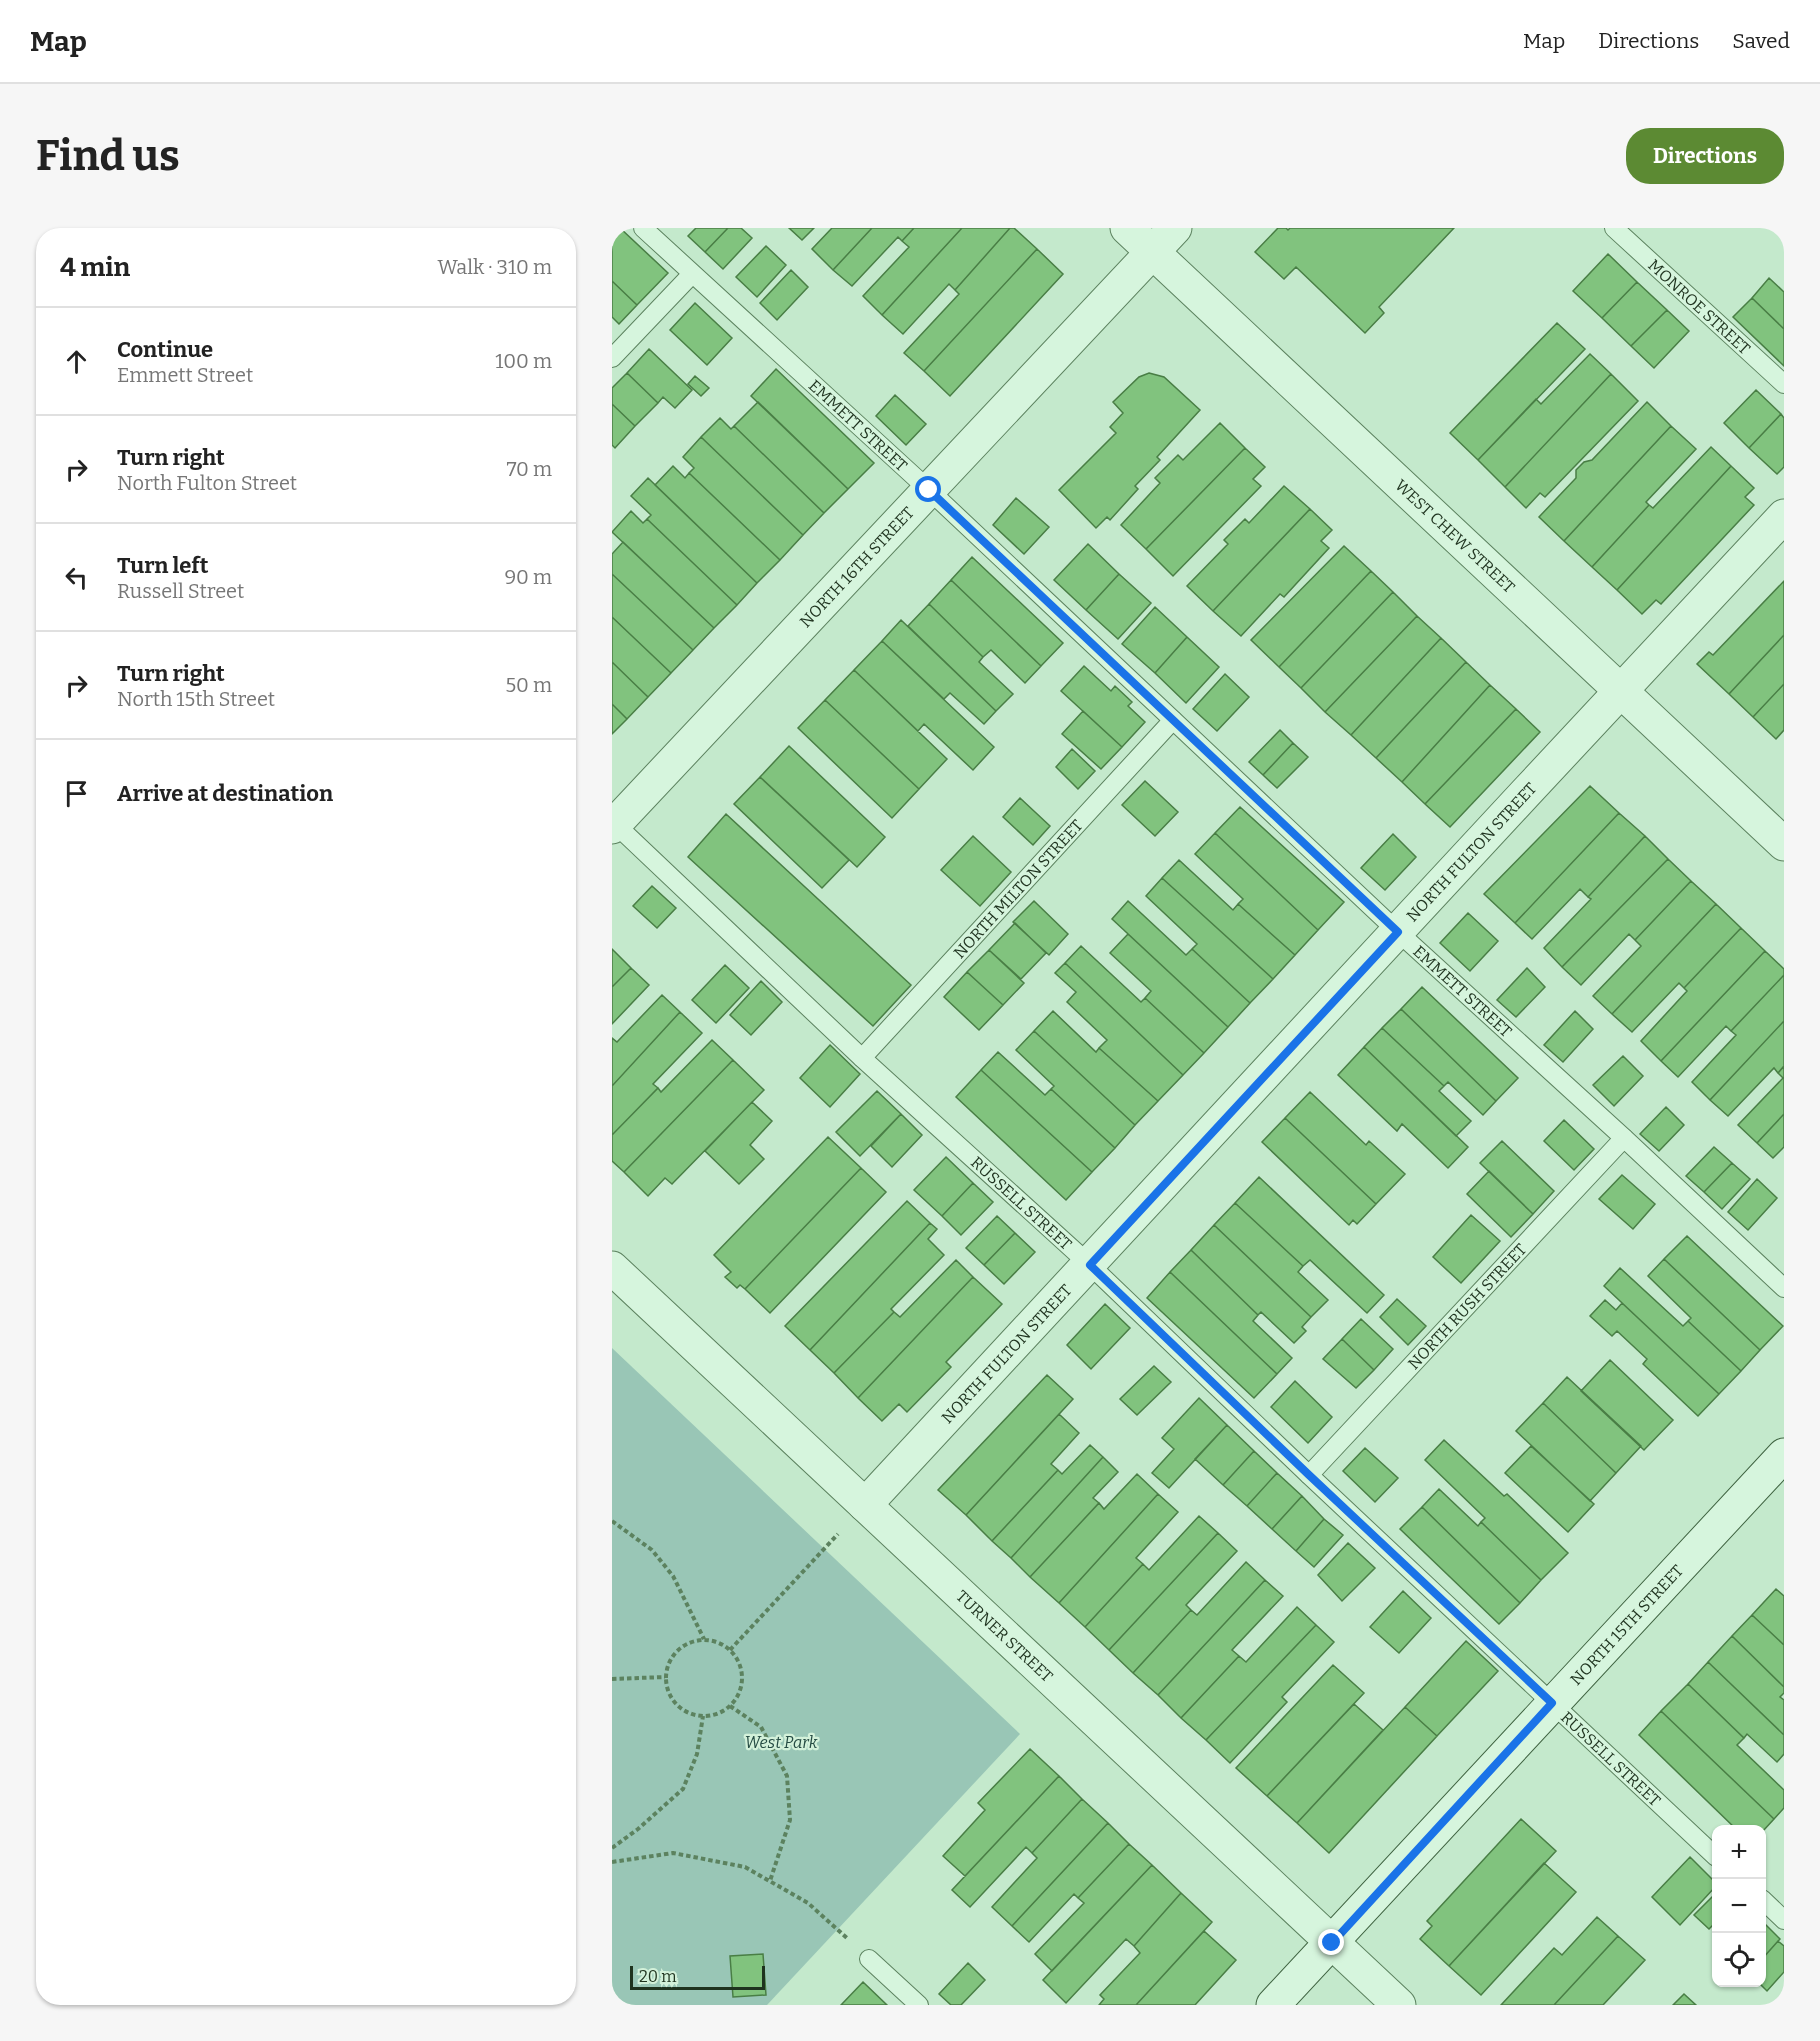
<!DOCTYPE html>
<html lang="en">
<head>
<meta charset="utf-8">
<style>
	:root { --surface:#fff; --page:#f6f6f6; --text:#222; --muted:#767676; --line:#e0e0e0; --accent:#5c8a33 }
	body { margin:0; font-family:Bitter,serif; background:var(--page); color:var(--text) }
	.controls { position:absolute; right:18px; bottom:18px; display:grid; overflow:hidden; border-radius:12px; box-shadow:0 2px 4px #0004 }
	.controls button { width:54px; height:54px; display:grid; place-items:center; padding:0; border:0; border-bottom:2px solid var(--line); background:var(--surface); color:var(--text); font:30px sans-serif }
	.scale { position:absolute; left:18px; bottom:15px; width:135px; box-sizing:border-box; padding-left:6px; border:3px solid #1f331f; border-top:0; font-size:16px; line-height:21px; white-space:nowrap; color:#1f331f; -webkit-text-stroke:4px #d3f1da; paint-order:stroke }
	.stop { position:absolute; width:18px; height:18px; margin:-14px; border:4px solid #1a73e8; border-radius:50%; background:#fff }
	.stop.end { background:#1a73e8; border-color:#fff; box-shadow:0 2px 6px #0008 }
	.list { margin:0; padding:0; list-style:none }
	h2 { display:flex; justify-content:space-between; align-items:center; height:78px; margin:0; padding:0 24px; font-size:26px }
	h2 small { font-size:20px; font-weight:400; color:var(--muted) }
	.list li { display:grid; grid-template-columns:39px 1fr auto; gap:18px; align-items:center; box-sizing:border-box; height:108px; padding:0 24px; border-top:2px solid var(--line) }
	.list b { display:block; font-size:22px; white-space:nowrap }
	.list p { margin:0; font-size:20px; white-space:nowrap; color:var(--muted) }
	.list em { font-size:20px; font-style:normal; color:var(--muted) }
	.icon { flex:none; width:33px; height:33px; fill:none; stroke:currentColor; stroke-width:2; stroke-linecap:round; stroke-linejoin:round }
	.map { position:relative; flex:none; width:1172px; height:1777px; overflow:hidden; border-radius:24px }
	header { display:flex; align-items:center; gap:36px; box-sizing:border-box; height:84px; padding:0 30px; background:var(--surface); border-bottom:2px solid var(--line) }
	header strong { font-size:28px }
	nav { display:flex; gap:33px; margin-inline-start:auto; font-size:21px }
	.intro { display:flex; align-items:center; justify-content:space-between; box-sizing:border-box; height:144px; padding:0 36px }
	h1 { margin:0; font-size:42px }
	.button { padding:15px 27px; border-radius:24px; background:var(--accent); color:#fff; font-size:21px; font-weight:700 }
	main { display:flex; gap:36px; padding:0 36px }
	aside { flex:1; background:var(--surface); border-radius:24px; box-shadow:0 2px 4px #0004 }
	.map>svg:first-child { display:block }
	.green { fill:#99c6b6 }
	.building { fill:#81c37e; stroke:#497e45; stroke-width:1.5 }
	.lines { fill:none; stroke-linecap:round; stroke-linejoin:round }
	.service-casing { stroke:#5c825f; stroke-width:20 }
	.minor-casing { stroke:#5c825f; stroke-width:35 }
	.tertiary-casing { stroke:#5c825f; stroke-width:35 }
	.secondary-casing { stroke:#3f6341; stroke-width:35 }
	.path { stroke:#5c825f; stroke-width:4; stroke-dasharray:4.5 3; stroke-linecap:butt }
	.service { stroke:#d6f5dd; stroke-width:18 }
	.minor { stroke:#d6f5dd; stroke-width:33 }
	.tertiary { stroke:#d6f5dd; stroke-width:33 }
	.secondary { stroke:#d6f5dd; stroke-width:33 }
	.route { stroke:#1a73e8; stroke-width:8 }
	.labels { text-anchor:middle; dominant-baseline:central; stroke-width:4.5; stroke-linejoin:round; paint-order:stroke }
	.street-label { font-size:16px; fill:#1f331f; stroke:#d3f1da }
	.park-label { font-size:16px; font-style:italic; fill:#274d45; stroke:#d3f1da }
</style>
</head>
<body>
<header>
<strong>Map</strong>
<nav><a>Map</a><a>Directions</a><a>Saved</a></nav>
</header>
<div class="intro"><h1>Find us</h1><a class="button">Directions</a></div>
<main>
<aside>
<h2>4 min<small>Walk · 310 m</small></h2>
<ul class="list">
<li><svg class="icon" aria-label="ahead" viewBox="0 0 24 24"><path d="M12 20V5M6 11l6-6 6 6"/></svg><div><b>Continue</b><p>Emmett Street</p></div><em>100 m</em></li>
<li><svg class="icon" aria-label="right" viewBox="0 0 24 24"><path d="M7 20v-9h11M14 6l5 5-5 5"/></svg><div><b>Turn right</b><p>North Fulton Street</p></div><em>70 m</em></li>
<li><svg class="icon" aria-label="left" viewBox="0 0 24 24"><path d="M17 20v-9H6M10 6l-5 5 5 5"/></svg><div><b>Turn left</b><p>Russell Street</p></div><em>90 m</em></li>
<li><svg class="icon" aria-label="right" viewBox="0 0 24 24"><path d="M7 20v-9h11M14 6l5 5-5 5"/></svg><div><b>Turn right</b><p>North 15th Street</p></div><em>50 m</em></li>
<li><svg class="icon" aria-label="arrive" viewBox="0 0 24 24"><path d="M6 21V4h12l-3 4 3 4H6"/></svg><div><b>Arrive at destination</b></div></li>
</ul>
</aside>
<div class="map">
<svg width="1172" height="1777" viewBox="0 0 1172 1777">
	<rect width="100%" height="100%" fill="#c4e9cc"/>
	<!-- green -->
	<path class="green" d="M0,1120L408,1506L155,1777H0Z"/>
	<!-- building -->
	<path class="building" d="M0,0H8L56,45L25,77L0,53Z
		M84,0H116L93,24L76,8Z
		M116,0H129L140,10L111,41L93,24Z
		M177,0H202L190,12Z
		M220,0H260L221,42L200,21Z
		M260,0H302L290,13L286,9L240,58L221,42Z
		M302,0H350L270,87L251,68L297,19L290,13Z
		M350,0H398L343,62L337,56L291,106L270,87Z
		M398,0H402L425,21L312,143L292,125L347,66L343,62Z
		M666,0H674L676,2L678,0H842L767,79L772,85L753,105L684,39L672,51L643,24Z
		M154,18L174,37L145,69L124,49Z
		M425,21L451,46L338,168L312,143Z
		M996,26L1025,54L990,90L961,63Z
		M179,42L196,59L165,92L148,75Z
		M1157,50L1172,64V101L1140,70Z
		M0,53L25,77L7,96L0,89Z
		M1025,54L1055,82L1019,118L990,90Z
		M1140,70L1172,101V138L1121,89Z
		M83,75L120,110L95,137L58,102Z
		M1055,82L1077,103L1042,140L1019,118Z
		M945,95L973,121L866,232L838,205Z
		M37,121L80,162L63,180L51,169L46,175L15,145Z
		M978,126L999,146L893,259L866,232L924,171L929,176Z
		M164,141L262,235L236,261L139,168Z
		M15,145L46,175L23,198L0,176V160Z
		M537,145L552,149L588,182L545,229L548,232L523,258L526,261L498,292L495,289L484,300L447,262L504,205L498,199L511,185L501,174L527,149Z
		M999,146L1026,173L933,269L928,265L914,280L893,259Z
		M83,148L97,160L89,168L76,156Z
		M1144,162L1169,186L1137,220L1112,195Z
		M283,167L314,196L294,217L264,188Z
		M146,174L236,261L212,285L122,198Z
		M1035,174L1059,198L952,313L927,289L964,250V242L972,234L980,232Z
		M0,176L23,198L3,220L0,217Z
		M1169,186L1172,190V239L1165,246L1137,220Z
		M108,190L119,201L122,198L212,285L191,307L89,209Z
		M608,195L633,220L534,321L509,297L548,255L543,250L566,227L571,232Z
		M1059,198L1084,221L1034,274L1037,277L980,339L952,313Z
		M89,209L191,307L168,332L77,245L82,240L71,229Z
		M1099,219L1119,238L1005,362L980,339L1037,277L1041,280Z
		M633,220L653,239L641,251L649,258L561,348L534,321Z
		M61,238L73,250L77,245L168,332L145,355L43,257Z
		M1119,238L1142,260L1133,269L1142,277L1049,376L1044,372L1030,386L1005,362Z
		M36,250L145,355L125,377L35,291L39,287L19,268Z
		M672,258L698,281L601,383L575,358L616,316L612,312L633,291L637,295Z
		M404,270L437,299L412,326L381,297Z
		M698,281L720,302L709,313L717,320L672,369L668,366L629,408L601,383Z
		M19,283L31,295L35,291L125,377L102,400L0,304Z
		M11,314L102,400L81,422L0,346V326Z
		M476,316L507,346L474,382L442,352Z
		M732,318L759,343L667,439L639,412Z
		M360,329L451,415L429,438L339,352Z
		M759,343L781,364L689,460L667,439Z
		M0,346L81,422L59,445L0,389Z
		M507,346L539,375L506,411L474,382Z
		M339,352L429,438L413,455L379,422L371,429L317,376Z
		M1172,353V407L1117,466L1085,436L1097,424L1101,427Z
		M781,364L805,388L713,484L689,460Z
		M317,376L371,429L367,434L401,466L384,483L296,398Z
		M543,379L575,409L543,445L510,416Z
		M805,388L829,410L739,507L713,484Z
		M0,389L59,445L36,469L0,434Z
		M289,392L384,483L372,496L338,465L332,471L270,413Z
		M1172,407V456L1141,489L1117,466Z
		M575,409L607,439L574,475L543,445Z
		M829,410L854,434L764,530L739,507Z
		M270,413L382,519L361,542L312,496L306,503L242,442Z
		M0,434L36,469L15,491L0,476Z
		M854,434L878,457L790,554L764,530Z
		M472,438L499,463L503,458L520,474L516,478L533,494L510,519L449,463Z
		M242,442L335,531L307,561L213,472Z
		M613,446L637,469L605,503L581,481Z
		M1172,456V502L1164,511L1141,489Z
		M878,457L904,481L813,576L790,554Z
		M213,472L307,561L280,590L186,500Z
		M0,476L15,491L0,506Z
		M904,481L928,504L838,599L813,576Z
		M471,483L510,519L489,541L450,506Z
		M668,502L681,515L651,547L637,534Z
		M681,515L696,529L665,560L651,547Z
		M177,518L273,609L245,639L148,549Z
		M460,521L483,543L466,561L444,539Z
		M148,549L237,632L210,660L122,576Z
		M533,553L566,584L543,608L510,577Z
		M978,558L1007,585L903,695L872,666Z
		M408,570L438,598L421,617L391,589Z
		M628,579L732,674L706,702L603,605Z
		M1007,585L1033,608L976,669L968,661L920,711L903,695Z
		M114,586L299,757L261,798L76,629Z
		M603,605L706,702L683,727L626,676L631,671L583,626Z
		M781,606L804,629L773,662L749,640Z
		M361,608L399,644L368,678L329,642Z
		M1033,608L1056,631L950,739L932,720L979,671L976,669Z
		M1056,631L1079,653L1023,712L1017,706L969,757L950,739Z
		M567,632L621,682L626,676L683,727L661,751L550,650Z
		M550,650L661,751L638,775L580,721L585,716L534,668Z
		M1079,653L1104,676L1000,786L981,768L1029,718L1023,712Z
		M40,658L64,680L45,700L21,678Z
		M422,673L456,706L437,727L401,694Z
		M516,673L574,727L580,721L638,775L616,799L500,691Z
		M1104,676L1129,700L1072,760L1067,755L1020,804L1000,786Z
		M856,685L886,713L858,743L828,715Z
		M403,695L434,725L409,751L377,722Z
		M1129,700L1153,723L1049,833L1029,813L1075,763L1072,760Z
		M516,706L616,799L592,825L533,770L539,763L498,725Z
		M469,718L529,774L533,770L592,825L571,847L453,735Z
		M0,721L19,740L0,759Z
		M377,722L412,755L391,777L355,744Z
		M1153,723L1172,741V747L1119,803L1114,798L1066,849L1049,833Z
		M453,735L571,847L546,873L487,820L495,812L455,774L464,764L443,745Z
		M113,737L137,760L104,795L80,772Z
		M19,740L37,757L0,796V759Z
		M915,740L933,759L904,789L885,772Z
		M355,744L391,777L367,802L332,769Z
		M1172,747V793L1098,872L1080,854L1124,807L1119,803Z
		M149,753L170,774L139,807L118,787Z
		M810,759L906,850L884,873L789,781Z
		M50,767L68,784L0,858V810L5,814Z
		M789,781L884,873L871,887L836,854L832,858L770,800Z
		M441,783L484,824L487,820L546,873L523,897L422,803Z
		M963,783L981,801L951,834L932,817Z
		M68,784L90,805L41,856L46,860L0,907V858Z
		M1172,793V838L1166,845L1162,840L1116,888L1098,872Z
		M770,800L832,858L827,863L859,893L844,908L752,819Z
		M422,803L523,897L503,920L439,861L442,858L404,822Z
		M100,812L121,832L12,944L0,933V907L46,860L49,864Z
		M218,817L248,846L218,879L188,850Z
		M752,819L856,919L836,940L790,896L785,903L726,847Z
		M386,824L433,867L439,861L503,920L480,944L369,842Z
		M1011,828L1031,848L1002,878L981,857Z
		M121,832L152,862L60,956L53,950L36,968L12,944Z
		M1172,838V886L1145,915L1126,897L1171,850L1166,845Z
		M369,842L480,944L454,972L344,869Z
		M265,863L289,886L248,928L224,904Z
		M698,864L754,917L757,913L793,946L764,976L673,890Z
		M140,874L160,893L138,917L152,931L127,956L93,923Z
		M1054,879L1072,897L1047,923L1028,906Z
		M289,886L310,907L280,939L259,918Z
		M1172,886V919L1161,930L1145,915Z
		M673,890L764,976L745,996L741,992L737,997L650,914Z
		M952,892L982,921L962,942L932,913Z
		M216,909L249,940L133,1061L128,1057L125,1060L113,1049L119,1044L102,1027Z
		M890,913L942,963L921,986L868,935Z
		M1102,919L1120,935L1092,964L1074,948Z
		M334,929L361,955L330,988L302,962Z
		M1120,935L1138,951L1110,981L1092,964Z
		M249,940L274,964L158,1085L133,1061Z
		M877,943L921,986L899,1009L855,966Z
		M1010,947L1043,976L1021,1001L987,971Z
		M647,949L772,1067L755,1085L698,1032L691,1038L623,975Z
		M1145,951L1165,970L1136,1002L1116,984Z
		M361,955L381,974L349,1007L330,988Z
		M295,973L318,995L198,1122L173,1098Z
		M623,975L691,1038L686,1044L716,1072L699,1089L602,997Z
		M859,987L888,1013L849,1055L821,1029Z
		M385,988L403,1005L372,1037L354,1020Z
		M318,995L325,1001L316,1011L332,1027L279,1081L282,1084L222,1145L198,1122Z
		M602,997L699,1089L690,1099L694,1103L682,1115L649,1084L646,1087L579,1022Z
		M403,1005L423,1024L392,1056L372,1037Z
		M1075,1008L1171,1098L1148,1122L1052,1031Z
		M579,1022L646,1087L641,1093L680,1130L665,1146L558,1044Z
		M1052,1031L1148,1122L1129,1143L1076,1093L1079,1090L1036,1048Z
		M344,1032L361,1049L246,1170L222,1145L282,1084L288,1089Z
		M1008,1040L1071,1098L1076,1093L1129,1143L1107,1166L992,1058Z
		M558,1044L665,1146L642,1170L535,1070Z
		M361,1049L390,1076L334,1134L339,1139L295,1184L287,1176L270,1193L246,1170Z
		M785,1071L814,1098L796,1117L768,1089Z
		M993,1072L1004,1082L1010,1075L1107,1166L1086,1188L1031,1136L1035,1131L1005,1103L1000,1108L978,1088Z
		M493,1076L518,1100L479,1141L455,1117Z
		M749,1091L781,1121L762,1142L730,1111Z
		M730,1111L762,1142L744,1160L711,1131Z
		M998,1132L1061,1192L1032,1222L969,1163Z
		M542,1138L559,1154L525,1187L508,1171Z
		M435,1147L461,1171L354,1287L326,1262Z
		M955,1149L1029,1218L1004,1245L931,1175Z
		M683,1153L720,1189L696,1215L659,1179Z
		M587,1170L615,1197L557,1260L540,1245L562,1221L550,1210Z
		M931,1175L1004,1245L978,1273L904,1203Z
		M447,1186L467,1205L439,1236L446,1242L380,1313L354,1287Z
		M615,1197L642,1223L611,1257L583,1231Z
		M832,1212L892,1268L895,1266L956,1325L929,1352L869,1294L873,1290L813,1232Z
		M478,1217L491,1229L399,1330L380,1313L446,1242L450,1246Z
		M919,1218L982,1276L956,1304L893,1245Z
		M753,1220L786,1250L763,1274L731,1243Z
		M642,1223L665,1245L635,1278L611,1257Z
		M491,1229L506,1244L481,1270L487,1275L418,1349L399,1330Z
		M665,1245L690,1268L660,1301L635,1278Z
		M525,1246L546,1266L447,1375L418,1349L487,1275L492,1281Z
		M827,1261L866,1298L869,1294L929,1352L908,1375L810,1279Z
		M546,1266L566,1284L524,1330L531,1336L473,1399L447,1375Z
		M690,1268L712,1291L684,1323L660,1301Z
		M810,1279L908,1375L887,1396L788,1301Z
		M587,1288L606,1305L497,1422L473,1399L531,1336L537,1342Z
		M712,1291L731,1307L702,1339L684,1323Z
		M606,1305L625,1323L574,1377L579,1382L521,1445L497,1422Z
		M736,1315L763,1340L730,1373L706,1347Z
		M634,1334L653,1352L546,1467L521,1445L579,1382L585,1387Z
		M653,1352L671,1368L620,1422L627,1428L569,1490L546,1467Z
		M1164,1361L1172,1368V1417L1140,1387Z
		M791,1363L819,1390L787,1425L758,1399Z
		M685,1379L704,1397L594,1512L569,1490L627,1428L634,1434Z
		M1140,1387L1172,1417V1459L1120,1408Z
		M704,1397L722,1414L670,1469L675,1474L618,1535L594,1512Z
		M1120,1408L1172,1459V1465L1168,1469L1172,1472V1507L1096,1434Z
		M854,1413L886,1443L825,1508L793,1479Z
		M1096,1434L1172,1507V1526L1165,1534L1135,1506L1132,1510L1076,1456Z
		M721,1437L752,1465L655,1568L624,1540Z
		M1076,1456L1132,1510L1125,1517L1172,1562V1580L1162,1591L1049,1483Z
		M742,1476L771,1502L685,1595L655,1568Z
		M793,1479L825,1508L717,1625L685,1595Z
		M1049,1483L1162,1591L1150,1604V1602H1125L1027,1507Z
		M418,1521L447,1548L353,1648L331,1628L373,1582L366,1575Z
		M447,1548L470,1571L420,1625L414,1619L358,1679L340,1662Z
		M470,1571L496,1595L400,1698L380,1679L425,1630L420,1625Z
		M909,1591L944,1623L837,1738L808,1711L820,1698L815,1693Z
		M496,1595L517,1616L466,1670L462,1666L417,1714L400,1698Z
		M517,1616L540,1637L440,1743L423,1726L472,1675L466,1670Z
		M1078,1629L1104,1655V1658L1068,1697L1040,1669Z
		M932,1635L964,1664L869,1767L837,1738Z
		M540,1637L569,1665L522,1718L514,1711L454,1775L431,1752Z
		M569,1665L600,1694L524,1777H487L492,1771L488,1767L528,1725L522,1718Z
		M1104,1665V1694L1097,1701L1082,1687Z
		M985,1689L1006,1708L942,1777H889L942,1720L950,1727Z
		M1150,1693L1168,1711L1150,1731Z
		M592,1703L624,1732L583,1777H524Z
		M1006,1708L1033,1732L991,1777H942Z
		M1166,1713L1172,1718V1744L1155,1763L1146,1754H1150V1731Z
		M151,1726L154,1767L121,1769L118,1728Z
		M356,1735L373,1752L349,1777H339L327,1766Z
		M251,1754L275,1777H229Z
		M1072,1766L1084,1777H1061Z"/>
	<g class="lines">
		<!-- service casing -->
		<g class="service-casing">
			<g id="service">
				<path id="s1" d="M31,0L317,262L786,704L1012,910L1172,1060"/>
				<path id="s2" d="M1002,0L1172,156"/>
				<path d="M0,130L80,46"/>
				<path id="s3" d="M0,593L250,830L478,1037L697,1247L1104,1629"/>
				<path id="s4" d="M250,830L561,492"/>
				<path id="s5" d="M697,1247L1012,910"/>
				<path d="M1150,1671L1172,1692"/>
				<path d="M257,1731L307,1777"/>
			</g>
		</g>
		<!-- minor casing -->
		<g class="minor-casing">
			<g id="minor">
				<path id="s6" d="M515,0L1172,616"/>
				<path id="s7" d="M0,599L563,0"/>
				<path id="s8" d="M253,1277C561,948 864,616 1172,288"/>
			</g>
		</g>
		<!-- tertiary casing -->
		<g class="tertiary-casing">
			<g id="tertiary">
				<path id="s9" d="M0,1040L787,1777"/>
			</g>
		</g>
		<!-- secondary casing -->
		<g class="secondary-casing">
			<g id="secondary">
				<path id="s10" d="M661,1777L1172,1227"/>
			</g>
		</g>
		<!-- path -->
		<path class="path" d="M0,1293L40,1322L61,1348L92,1411
			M54 1450a38 38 0 1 1 76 0a38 38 0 1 1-76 0Z
			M118,1422L226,1306
			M0,1451L53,1449
			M118,1478L149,1499L175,1548L178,1592L158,1653
			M0,1620L26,1601L71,1561L85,1526L91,1488
			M0,1634L61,1625L133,1639L196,1675L235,1710"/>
		<!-- service -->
		<use href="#service" class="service"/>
		<!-- minor -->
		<use href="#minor" class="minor"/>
		<!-- tertiary -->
		<use href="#tertiary" class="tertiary"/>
		<!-- secondary -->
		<use href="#secondary" class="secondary"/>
	</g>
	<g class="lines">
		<!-- route -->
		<path class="route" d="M317,262L786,704L478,1037L697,1247L940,1475L720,1715"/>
	</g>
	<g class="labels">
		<!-- street labels -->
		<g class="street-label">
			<text stroke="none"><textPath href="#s2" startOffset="116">MONROE STREET</textPath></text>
			<text stroke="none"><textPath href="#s1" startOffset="292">EMMETT STREET</textPath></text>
			<text stroke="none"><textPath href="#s6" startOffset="450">WEST CHEW STREET</textPath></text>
			<text stroke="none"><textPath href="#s7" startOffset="357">NORTH 16TH STREET</textPath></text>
			<text stroke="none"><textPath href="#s8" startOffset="891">NORTH FULTON STREET</textPath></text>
			<text stroke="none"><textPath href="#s4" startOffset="230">NORTH MILTON STREET</textPath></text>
			<text stroke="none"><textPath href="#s1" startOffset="1120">EMMETT STREET</textPath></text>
			<text stroke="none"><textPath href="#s3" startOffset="560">RUSSELL STREET</textPath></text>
			<text stroke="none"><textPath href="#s5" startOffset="231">NORTH RUSH STREET</textPath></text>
			<text stroke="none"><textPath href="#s8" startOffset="207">NORTH FULTON STREET</textPath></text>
			<text stroke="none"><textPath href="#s10" startOffset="519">NORTH 15TH STREET</textPath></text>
			<text stroke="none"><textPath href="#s9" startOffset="538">TURNER STREET</textPath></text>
			<text stroke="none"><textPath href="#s3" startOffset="1370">RUSSELL STREET</textPath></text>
		</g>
		<!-- park labels -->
		<g class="park-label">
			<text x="169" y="1514">West Park</text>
		</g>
	</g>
</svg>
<div class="controls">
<button>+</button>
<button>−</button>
<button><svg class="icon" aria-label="locate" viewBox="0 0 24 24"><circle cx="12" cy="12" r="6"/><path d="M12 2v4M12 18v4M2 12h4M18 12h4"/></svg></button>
</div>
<div class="scale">20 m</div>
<div class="stop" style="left:317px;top:262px"></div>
<div class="stop end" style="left:720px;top:1715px"></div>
</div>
</main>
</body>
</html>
